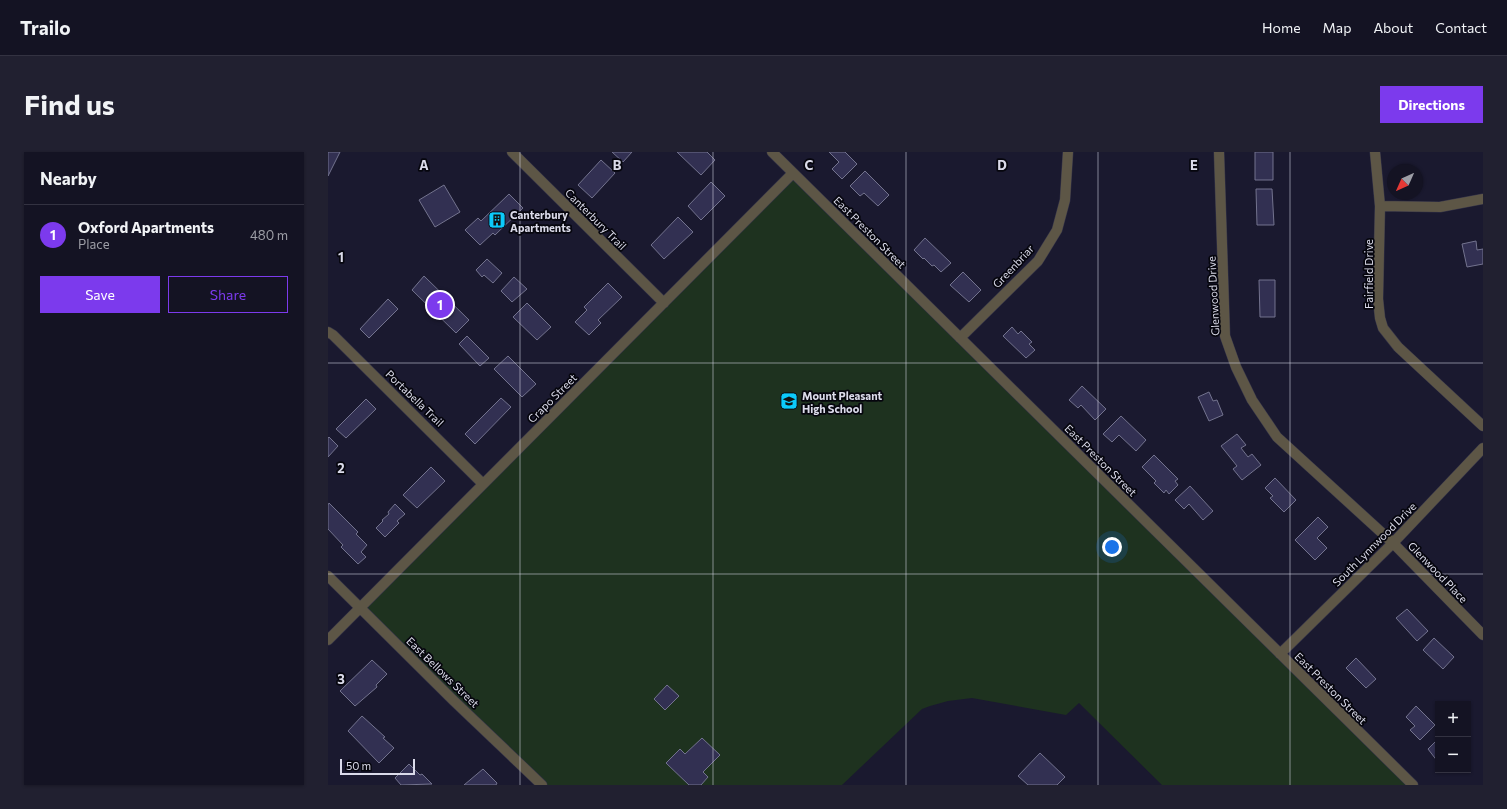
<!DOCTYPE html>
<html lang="en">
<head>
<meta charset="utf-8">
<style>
	:root { --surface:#141323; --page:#212030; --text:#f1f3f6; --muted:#9d9ea6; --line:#333241; --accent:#7c3aed }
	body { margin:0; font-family:Commissioner,sans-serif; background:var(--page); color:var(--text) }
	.controls { position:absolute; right:12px; bottom:12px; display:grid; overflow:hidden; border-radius:0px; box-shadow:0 1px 3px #0004 }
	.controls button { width:36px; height:36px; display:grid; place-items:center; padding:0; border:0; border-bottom:1px solid var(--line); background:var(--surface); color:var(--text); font:20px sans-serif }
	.compass { position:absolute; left:1059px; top:12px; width:36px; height:36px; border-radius:50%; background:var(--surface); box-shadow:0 1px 3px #0004; rotate:225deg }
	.scale { position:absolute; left:12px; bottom:10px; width:75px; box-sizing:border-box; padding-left:4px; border:2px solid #dbdbea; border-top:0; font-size:11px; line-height:14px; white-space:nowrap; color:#dbdbea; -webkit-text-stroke:3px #06060e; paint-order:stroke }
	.you { position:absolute; left:784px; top:395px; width:14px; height:14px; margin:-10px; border:3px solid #fff; border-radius:50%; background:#1a73e8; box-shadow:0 0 0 6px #1a73e833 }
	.badge { display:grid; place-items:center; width:26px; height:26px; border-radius:50%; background:var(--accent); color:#fff; font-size:13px; font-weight:700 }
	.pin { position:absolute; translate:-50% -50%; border:2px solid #fff; box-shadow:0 1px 4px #0006 }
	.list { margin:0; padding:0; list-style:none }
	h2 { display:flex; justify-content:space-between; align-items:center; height:52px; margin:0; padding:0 16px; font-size:17px }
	h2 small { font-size:13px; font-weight:400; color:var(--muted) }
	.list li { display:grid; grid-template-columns:26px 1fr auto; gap:12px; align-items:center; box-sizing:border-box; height:60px; padding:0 16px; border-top:1px solid var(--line) }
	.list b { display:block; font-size:15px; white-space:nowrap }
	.list p { margin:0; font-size:13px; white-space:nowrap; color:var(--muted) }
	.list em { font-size:13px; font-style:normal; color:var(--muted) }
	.actions { display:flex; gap:8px; padding:12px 16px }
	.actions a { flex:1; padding:9px 0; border:1px solid var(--accent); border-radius:0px; text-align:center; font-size:14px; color:var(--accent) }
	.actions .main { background:var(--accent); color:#fff }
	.map { position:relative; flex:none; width:1155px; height:633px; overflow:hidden; border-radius:0px }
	header { display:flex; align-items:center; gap:24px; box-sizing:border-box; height:56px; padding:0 20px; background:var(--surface); border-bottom:1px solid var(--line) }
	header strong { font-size:19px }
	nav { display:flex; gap:22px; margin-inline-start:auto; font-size:14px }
	.intro { display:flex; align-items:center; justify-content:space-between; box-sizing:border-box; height:96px; padding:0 24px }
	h1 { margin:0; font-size:28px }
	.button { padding:10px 18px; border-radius:0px; background:var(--accent); color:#fff; font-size:14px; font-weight:700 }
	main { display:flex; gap:24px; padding:0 24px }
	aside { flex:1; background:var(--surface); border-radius:0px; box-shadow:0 1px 3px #0004 }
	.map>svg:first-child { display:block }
	.green { fill:#1e321f }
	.building { fill:#323052; stroke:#73738e }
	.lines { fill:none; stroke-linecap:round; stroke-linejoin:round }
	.minor-casing { stroke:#353449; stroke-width:11 }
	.minor { stroke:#5d5646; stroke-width:10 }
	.grid { fill:none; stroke:#dbdbea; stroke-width:1; stroke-opacity:0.55 }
	.labels { text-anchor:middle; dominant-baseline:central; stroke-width:3.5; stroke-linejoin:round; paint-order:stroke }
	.poi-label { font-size:11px; font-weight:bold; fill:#dbdbea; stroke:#06060e; text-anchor:start }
	.street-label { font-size:11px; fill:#dbdbea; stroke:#06060e }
	.grid-label { font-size:13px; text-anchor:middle; font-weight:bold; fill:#dbdbea; stroke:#06060e; stroke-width:3.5; stroke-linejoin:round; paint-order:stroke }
</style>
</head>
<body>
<header>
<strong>Trailo</strong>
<nav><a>Home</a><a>Map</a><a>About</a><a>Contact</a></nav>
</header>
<div class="intro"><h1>Find us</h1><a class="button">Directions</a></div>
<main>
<aside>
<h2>Nearby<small></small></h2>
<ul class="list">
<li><span class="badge">1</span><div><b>Oxford Apartments</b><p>Place</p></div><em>480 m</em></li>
</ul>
<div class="actions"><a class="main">Save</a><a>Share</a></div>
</aside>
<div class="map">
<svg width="1155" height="633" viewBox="0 0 1155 633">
	<rect width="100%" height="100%" fill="#1a192f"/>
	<!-- green -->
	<path class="green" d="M465,21L1085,633H834L751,551L738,563L644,546L620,549L602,554L594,557L514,633H212L32,455Z"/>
	<!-- building -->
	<path class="building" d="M0,0H12L0,24Z
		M284,0H304L295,10Z
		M349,0H379L387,8L373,23Z
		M501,0H517L529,12L514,27L504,17L511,10Z
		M927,0H945V28H927Z
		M273,8L287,21L264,46L250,33Z
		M537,19L561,43L550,54L536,41L532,44L522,34Z
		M383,30L397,44L373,68L360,54Z
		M116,33L132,60L107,75L91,48Z
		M928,37H944L946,73H929Z
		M181,42L195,56L167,83L165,81L152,93L137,78L150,66L153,69Z
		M350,65L365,80L336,107L323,93Z
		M597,86L623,111L613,120L606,113L604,114L596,106L595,107L586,98Z
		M1148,89L1149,98L1155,97V112L1139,115L1134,92Z
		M159,107L174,121L165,131L156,123L154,125L148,118Z
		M635,120L653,138L641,150L622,133Z
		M96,124L141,168L128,181L84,138Z
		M186,125L199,137L184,150L173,139Z
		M931,128H947V165H932Z
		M280,131L294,145L270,168L273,171L261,183L247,170L259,158L256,155Z
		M60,147L70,157L41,186L32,177Z
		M199,151L223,175L209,188L185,165Z
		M684,175L690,182L693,179L704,190L701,192L707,198L698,206L675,184Z
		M139,184L161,206L152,214L131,192Z
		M180,204L208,232L194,245L166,217Z
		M754,234L778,257L767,268L753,253L750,256L741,248Z
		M881,240L885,249L889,248L895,263L881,269L870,245Z
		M173,246L183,255L147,292L137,282Z
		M38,247L48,257L18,286L8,277Z
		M793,264L818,288L808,299L791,283L784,290L775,282Z
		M909,282L918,293L913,296L920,305L924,302L933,313L914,328L905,317L909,314L893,294Z
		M1,285L10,294L0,305V286Z
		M826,303L850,327L847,329L850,333L841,342L838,338L836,341L826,331L828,329L814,315Z
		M103,315L117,329L89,356L75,343Z
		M947,326L968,348L956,360L942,346L945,344L937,336Z
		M862,334L885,359L875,368L861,352L856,357L847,348Z
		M1,351L30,380L28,382L39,393L33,400L38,405L30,412L13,395L15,393L0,377V353Z
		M67,352L77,362L69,369L71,371L57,385L48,376L55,369L54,368L61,362L60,360Z
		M990,365L1000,375L989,386L999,396L987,408L967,388Z
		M1079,457L1100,479L1089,489L1068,466Z
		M1106,486L1126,505L1115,517L1095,498Z
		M1028,506L1048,527L1038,536L1018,516Z
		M44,508L59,522L48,533L49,535L27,554L12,539Z
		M339,533L351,544L337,558L326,547Z
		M1088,554L1107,573L1092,588L1082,578L1087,574L1078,565Z
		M34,564L57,585L55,586L66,596L51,611L20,579Z
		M374,586L392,603L375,620L380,625L373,633H361L338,611L352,597L357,602Z
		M1108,589L1110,591V610L1100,597Z
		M712,601L737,625L729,633H700L690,624Z
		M81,612L92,623L94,622L104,632L73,633L67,626Z
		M155,617L169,631L168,633H136Z"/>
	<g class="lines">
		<!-- minor casing -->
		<g class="minor-casing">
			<path id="minor" d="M184,0L336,151
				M444,0L1085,633
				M891,0L897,184L908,215L924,248L949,285L1065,391L1155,483
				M1047,0L1052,54L1050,147L1052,166L1055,176L1070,195L1155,274
				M1052,54L1112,55L1155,47
				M0,180L5,183L155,332
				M632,186L710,109L729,78L737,48L740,0
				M0,424L126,549L214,633
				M0,488L465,21
				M952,502L1065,391L1155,296"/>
		</g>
		<!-- minor -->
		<use href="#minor" class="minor"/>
	</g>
	<!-- grid -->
	<path class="grid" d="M192,0V633M385,0V633M578,0V633M770,0V633M962,0V633M0,211H1155M0,422H1155"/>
	<!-- icons -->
	<defs>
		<g id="building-square" transform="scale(0.9)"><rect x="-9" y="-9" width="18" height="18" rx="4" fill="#0ccafa" stroke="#06060e"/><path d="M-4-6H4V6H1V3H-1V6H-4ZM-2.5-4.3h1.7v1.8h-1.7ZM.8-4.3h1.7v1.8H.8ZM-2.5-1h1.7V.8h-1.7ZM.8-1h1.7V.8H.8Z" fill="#111"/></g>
		<g id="school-square" transform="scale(0.9)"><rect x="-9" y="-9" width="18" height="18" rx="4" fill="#0ccafa" stroke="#06060e"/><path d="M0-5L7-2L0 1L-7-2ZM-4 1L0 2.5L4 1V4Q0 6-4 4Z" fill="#111"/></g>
	</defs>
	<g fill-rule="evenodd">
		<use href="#building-square" x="169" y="68"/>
		<use href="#school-square" x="461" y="249"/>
	</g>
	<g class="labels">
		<!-- poi labels -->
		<g class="poi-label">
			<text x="182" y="62">Canterbury<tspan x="182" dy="13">Apartments</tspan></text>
			<text x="474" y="243">Mount Pleasant<tspan x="474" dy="13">High School</tspan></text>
		</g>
		<!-- street labels -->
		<g class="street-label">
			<text transform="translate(268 67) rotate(45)">Canterbury Trail</text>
			<text transform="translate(542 80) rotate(45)">East Preston Street</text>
			<text transform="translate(685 114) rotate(-47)">Greenbriar</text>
			<text transform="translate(1040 122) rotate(-90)">Fairfield Drive</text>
			<text transform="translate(885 144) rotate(-93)">Glenwood Drive</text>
			<text transform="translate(87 246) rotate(44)">Portabella Trail</text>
			<text transform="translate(224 246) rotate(-45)">Crapo Street</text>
			<text transform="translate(773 308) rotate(45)">East Preston Street</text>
			<text transform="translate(1046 392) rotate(-45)">South Lynnwood Drive</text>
			<text transform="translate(1110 420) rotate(46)">Glenwood Place</text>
			<text transform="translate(115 520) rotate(44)">East Bellows Street</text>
			<text transform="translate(1003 536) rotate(45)">East Preston Street</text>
		</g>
	</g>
	<g class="grid-label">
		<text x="96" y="18">A</text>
		<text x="289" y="18">B</text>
		<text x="481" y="18">C</text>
		<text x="674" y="18">D</text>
		<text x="866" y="18">E</text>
		<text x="13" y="110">1</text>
		<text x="13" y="321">2</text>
		<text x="13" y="532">3</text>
	</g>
</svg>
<div class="controls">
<button>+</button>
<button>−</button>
</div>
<svg class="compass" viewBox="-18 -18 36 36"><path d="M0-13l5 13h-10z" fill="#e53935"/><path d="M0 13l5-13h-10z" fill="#9d9ea6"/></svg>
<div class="scale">50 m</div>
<div class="you"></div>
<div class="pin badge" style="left:112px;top:153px">1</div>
</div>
</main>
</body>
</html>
